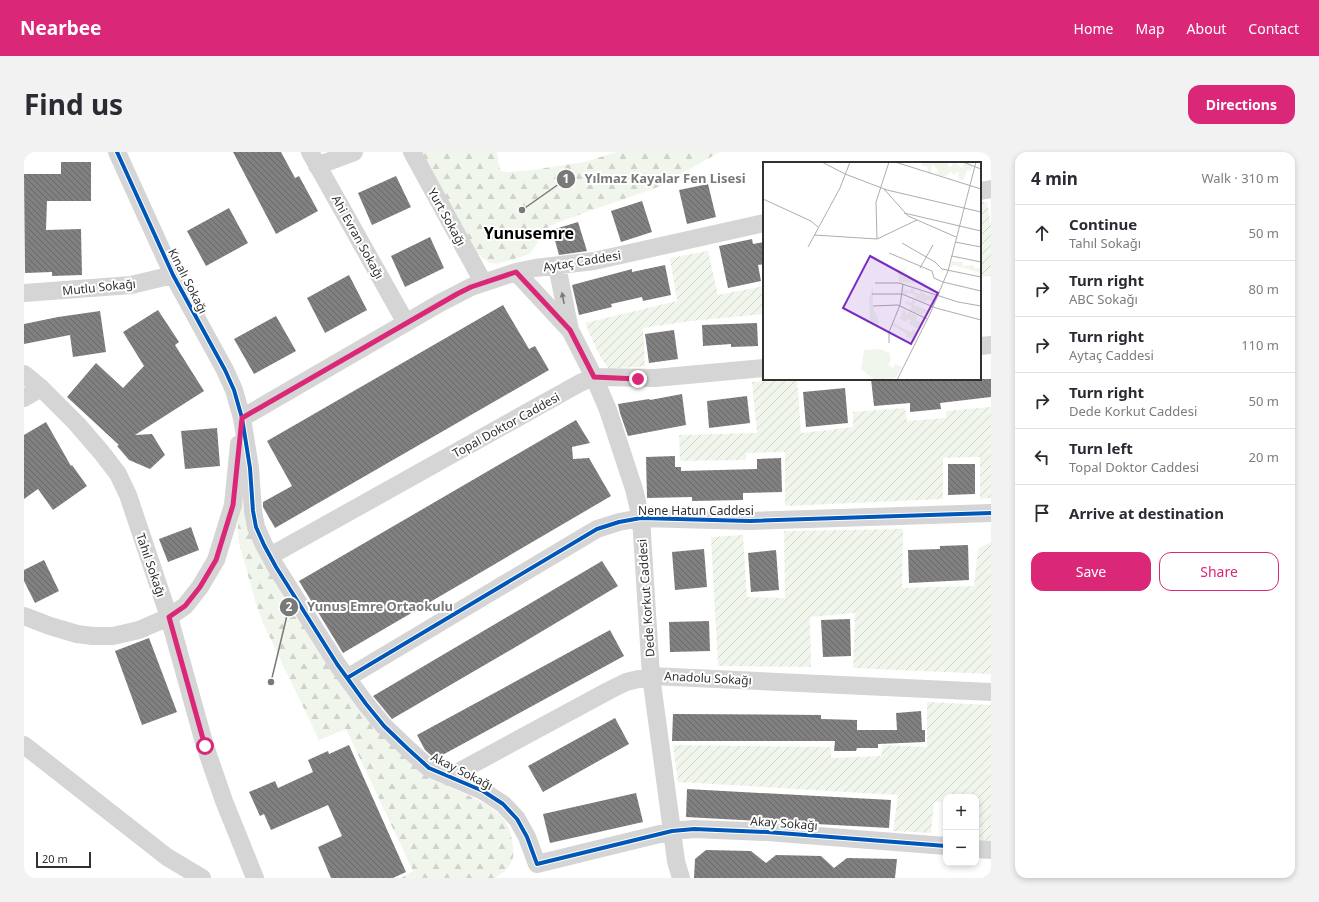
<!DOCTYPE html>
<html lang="en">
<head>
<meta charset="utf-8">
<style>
	:root { --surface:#fff; --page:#f2f2f3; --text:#2b2b33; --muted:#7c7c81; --line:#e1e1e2; --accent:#db2777 }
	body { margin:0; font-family:"Noto Sans",sans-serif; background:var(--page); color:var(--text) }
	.controls { position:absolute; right:12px; bottom:12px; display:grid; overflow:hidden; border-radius:8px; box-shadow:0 2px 6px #0003 }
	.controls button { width:36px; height:36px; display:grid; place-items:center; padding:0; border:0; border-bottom:1px solid var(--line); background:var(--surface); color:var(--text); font:20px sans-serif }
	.scale { position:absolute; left:12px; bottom:10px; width:55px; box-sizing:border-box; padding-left:4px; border:2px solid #313131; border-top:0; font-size:11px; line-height:14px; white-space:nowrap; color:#313131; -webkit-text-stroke:3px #fff; paint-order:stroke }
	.stop { position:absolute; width:12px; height:12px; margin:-9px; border:3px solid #db2777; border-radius:50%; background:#fff }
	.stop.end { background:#db2777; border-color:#fff; box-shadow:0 1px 4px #0008 }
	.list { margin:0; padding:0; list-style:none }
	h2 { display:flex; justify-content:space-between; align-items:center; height:52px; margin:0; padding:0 16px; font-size:17px }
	h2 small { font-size:13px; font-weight:400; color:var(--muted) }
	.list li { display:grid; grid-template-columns:26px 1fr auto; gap:12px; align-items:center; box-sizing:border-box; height:56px; padding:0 16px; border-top:1px solid var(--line) }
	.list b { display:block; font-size:15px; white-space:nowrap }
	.list p { margin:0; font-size:13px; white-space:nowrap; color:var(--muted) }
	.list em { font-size:13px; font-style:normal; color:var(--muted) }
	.actions { display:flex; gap:8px; padding:12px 16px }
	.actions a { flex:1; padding:9px 0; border:1px solid var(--accent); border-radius:12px; text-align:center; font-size:14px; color:var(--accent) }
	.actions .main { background:var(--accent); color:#fff }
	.icon { flex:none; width:22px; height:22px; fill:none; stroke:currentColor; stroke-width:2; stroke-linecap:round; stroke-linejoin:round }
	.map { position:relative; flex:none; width:967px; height:726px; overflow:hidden; border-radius:12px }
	header { display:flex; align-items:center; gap:24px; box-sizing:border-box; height:56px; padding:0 20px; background:var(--accent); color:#fff }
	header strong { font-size:19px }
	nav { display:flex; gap:22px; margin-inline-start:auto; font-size:14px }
	.intro { display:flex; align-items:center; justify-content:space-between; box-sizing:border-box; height:96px; padding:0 24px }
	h1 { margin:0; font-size:28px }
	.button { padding:10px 18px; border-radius:12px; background:var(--accent); color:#fff; font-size:14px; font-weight:700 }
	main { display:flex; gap:24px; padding:0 24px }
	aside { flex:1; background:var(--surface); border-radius:12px; box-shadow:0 2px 6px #0003 }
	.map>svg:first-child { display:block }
	.forest { fill:url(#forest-firs) }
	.garden { fill:url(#garden-furrows) }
	.building { fill:url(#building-back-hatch) }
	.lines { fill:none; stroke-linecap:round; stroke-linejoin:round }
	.minor { stroke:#d5d5d5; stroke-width:18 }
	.cycleway-casing { stroke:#fff; stroke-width:6 }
	.cycleway { stroke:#0057b8; stroke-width:4 }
	.oneway { fill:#7b7b7b }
	.route { stroke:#db2777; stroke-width:5 }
	.labels { text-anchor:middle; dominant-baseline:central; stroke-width:4; stroke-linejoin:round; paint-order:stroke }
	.street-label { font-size:12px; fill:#313131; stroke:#fff }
	.district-label { font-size:16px; font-weight:bold; fill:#000; stroke:#fff }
	.inset-road { fill:none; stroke:#adadad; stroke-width:1 }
	.view { fill:#7b2cbf; fill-opacity:0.15; stroke:#7b2cbf; stroke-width:2 }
	.inset-edge { fill:none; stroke:#313131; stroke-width:2 }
	.leader { fill:none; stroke:#797979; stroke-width:1.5 }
	.callout-dot { fill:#797979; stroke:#fff; stroke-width:1.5 }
	.mark-label { font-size:12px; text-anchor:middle; font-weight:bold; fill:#fff }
	.callout-label { font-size:13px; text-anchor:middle; font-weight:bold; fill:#797979; stroke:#fff; stroke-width:4; stroke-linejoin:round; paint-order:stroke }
</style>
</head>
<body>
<header>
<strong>Nearbee</strong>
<nav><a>Home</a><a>Map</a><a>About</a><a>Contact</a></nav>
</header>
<div class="intro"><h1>Find us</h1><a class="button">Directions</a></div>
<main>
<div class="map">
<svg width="967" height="726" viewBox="0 0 967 726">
	<defs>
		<pattern id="forest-firs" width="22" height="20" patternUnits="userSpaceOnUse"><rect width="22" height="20" fill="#f1f6ed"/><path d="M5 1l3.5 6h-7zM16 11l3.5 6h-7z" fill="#cfd3cc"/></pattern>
		<pattern id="garden-furrows" width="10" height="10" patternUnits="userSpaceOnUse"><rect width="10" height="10" fill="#f1f6ed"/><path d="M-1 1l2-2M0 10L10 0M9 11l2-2" fill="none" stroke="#cfd3cc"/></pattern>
		<pattern id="building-back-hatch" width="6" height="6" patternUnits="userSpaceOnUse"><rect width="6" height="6" fill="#808080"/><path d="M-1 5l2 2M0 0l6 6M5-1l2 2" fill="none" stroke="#696969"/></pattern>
	</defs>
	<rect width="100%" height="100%" fill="#fff"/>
	<!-- forest -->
	<path class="forest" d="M395,0H473L475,14L477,19L483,20L508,18L560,10L593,0H696L634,35L532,71L523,76L506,102L473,112L464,110L449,98Z
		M222,324L221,345L359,585C374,599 388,614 405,625C425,637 468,649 481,669C486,676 488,687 489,695C492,710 482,720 470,726H377L389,719L322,577L295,588L239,471L232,452L214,387V359Z"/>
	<!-- garden -->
	<path class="garden" d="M956,50H963L967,73V124L956,125Z
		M684,99L694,143L740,134V162L667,169L619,176L621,214L585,217C574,203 568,187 561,171L653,149L646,106Z
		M756,227H773L777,281L829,275V260L881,256L883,269L922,266V259L967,255V346L956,347V305L919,306V347L761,354V300L722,301V308L656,309L655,283L733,281L728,230Z
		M879,377L878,436L950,434L954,397L967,390V522L829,516L831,461L786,465L787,515L694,514L687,385L719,383L723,445L761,446L760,379Z
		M903,550L967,553V689L952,688V645H922V650H910L907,681L869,679L874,643L654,630L649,593L807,595V606L857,604L859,593L903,595Z"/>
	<!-- building -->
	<path class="building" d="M209,0H257L271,26L275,24L294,59L252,82Z
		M37,10H67V49H23L22,78L57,77L58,123L28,124V120L1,121L0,22H37Z
		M372,24L387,55L348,73L334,41Z
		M684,32L692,65L663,72L655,38Z
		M618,49L628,80L597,90L587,59Z
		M205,56L224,91L182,114L163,79Z
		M554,70L563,99L535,103L528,78Z
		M406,85L420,116L381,135L367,104Z
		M728,87L729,92L740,90V112L734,113L737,129L704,136L695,94Z
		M641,113L647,143L619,149L618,145L587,152L588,155L555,163L548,133L608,117V120Z
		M325,123L343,158L301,181L283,146Z
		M479,153L505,197L511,194L525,218L251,376L239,355V350L268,334L243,289Z
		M134,158L155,190L151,193L180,239L111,283L128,282L141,303L126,317L105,308L93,294L95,293L43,245L72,211L99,236L120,214L99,180Z
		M76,159L82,200L49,205L46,183L0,192V172L34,165Z
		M252,164L272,199L230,222L210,187Z
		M733,171L734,194L707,195V192L679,194L678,173Z
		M650,178L654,207L625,211L621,182Z
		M847,227H967V245L916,251L917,257L886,260V251L850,254Z
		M821,236L824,271L782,275L779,240Z
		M658,242L662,273L604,284L596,261L594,252L625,247L626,248Z
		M723,244L726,271L685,276L683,249Z
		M552,268L566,291L548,295L549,307L565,306L587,344L319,501L275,429Z
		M22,270L47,314L48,313L63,334L29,358L14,337L0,347V283Z
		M193,276L196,314L161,317L157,279Z
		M651,304V315H657V319L733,317V307L757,306L758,340L719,341V348L668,349V345L623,346L622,305Z
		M924,312H951V342L924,343Z
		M167,375L175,398L144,410L135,387Z
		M944,393L945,428L885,431L884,398L916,397V394Z
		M680,397L683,435L651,438L648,400Z
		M752,398L755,438L727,440L724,401Z
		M20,408L35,439L11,451L0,429V418Z
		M578,409L594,434L495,493L368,567L349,544Z
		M826,467L827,504L799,505L797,468Z
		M685,469L686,499L646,500L645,470Z
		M586,478L600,504L411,607L401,598L393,583Z
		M125,486L153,560L118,573L91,499Z
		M897,559L898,578H901V590L854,592V596H833L832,599H810L811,589H648L649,562L797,563V567L833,568V578H873L872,561Z
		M591,566L605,592L519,640L504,614Z
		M325,593L382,720L369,726H307L294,695L318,684L304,653L247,678L240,662L236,664L225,640L251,629L254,636L289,620L284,608L304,599L305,602Z
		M663,637L867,648L865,676L662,665Z
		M612,641L619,670L526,691L519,662Z
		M682,698L727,699L742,711L752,703L797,704L810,716L823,706L873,707L871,726H670L671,707Z"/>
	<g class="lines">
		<!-- minor -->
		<path class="minor" d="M93,0L149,123L201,218L210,238L218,266L226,316L229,359L232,375L240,393L252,415L313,512L342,552L360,574L384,597L405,616L459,639L479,652L493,667L503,685L513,712L648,679L670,677L743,680L922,694
			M286,0L382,171
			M388,0L459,130
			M293,14L330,0
			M956,39L967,37
			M533,114L546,178L570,225L584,258L610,337L617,366L627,524L648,679L652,709L657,726
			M492,120L545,177
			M0,141L107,133L149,123
			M956,194L967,193
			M0,222L17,236L53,272L78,301L94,322L104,343L145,465L181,594L200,649L231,726
			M0,246L17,236
			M218,266L416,151L447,135L492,120L511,116L570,109L740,71
			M246,404L556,231L570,225L631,226L740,216
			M0,464L26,474L53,482L69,484H89L115,478L145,465L161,454L176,435L192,408L209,353L215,292
			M323,526L573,377L595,370L617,366L726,369L967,361
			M0,593L143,705L178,726
			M425,625L584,539L602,530L627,524L967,540
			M952,697L967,698"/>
		<!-- cycleway casing -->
		<g class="cycleway-casing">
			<path id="cycleway" d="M93,0L149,123L201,218L210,238L218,266L226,316L229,359L232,375L240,393L252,415L313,512L342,552L360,574L384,597L405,616L459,639L479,652L493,667L503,685L513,712L648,679L670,677L743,680L922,694
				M323,526L573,377L595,370L617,366L726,369L967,361"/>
		</g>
		<!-- cycleway -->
		<use href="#cycleway" class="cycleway"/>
	</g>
	<!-- one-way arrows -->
	<defs><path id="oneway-solid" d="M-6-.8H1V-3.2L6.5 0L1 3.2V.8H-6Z"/></defs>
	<use class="oneway" href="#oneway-solid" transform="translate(539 146) rotate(-101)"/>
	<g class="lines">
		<!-- route -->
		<path class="route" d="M181,594L145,465L161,454L176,435L192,408L209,353L218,266L433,142L447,135L492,120L546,178L570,225L614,227"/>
	</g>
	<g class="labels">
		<!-- street labels -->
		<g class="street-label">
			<text transform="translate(423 65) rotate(61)">Yurt Sokağı</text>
			<text transform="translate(334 85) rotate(61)">Ahi Evran Sokağı</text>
			<text transform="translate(558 109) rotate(-9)">Aytaç Caddesi</text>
			<text transform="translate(164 129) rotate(63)">Kınalı Sokağı</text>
			<text transform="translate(75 135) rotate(-6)">Mutlu Sokağı</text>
			<text transform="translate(482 273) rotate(-29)">Topal Doktor Caddesi</text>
			<text x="672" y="358">Nene Hatun Caddesi</text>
			<text transform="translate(127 413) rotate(71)">Tahıl Sokağı</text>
			<text transform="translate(622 446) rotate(-94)">Dede Korkut Caddesi</text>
			<text transform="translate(684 526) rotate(3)">Anadolu Sokağı</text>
			<text transform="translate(438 619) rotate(27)">Akay Sokağı</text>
			<text transform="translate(760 671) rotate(4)">Akay Sokağı</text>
		</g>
		<!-- district labels -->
		<g class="district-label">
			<text x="505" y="81">Yunusemre</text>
		</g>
	</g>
	<!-- overview -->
	<g transform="translate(739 10)">
		<rect width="218" height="218" fill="#fff"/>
		<path d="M118,187L126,191L128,197L125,203L130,206L132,202L139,205L133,216L112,218L98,207L101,188Z" fill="#f1f6ed"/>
		<path d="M144,102L140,114L171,123L136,120L135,108H140ZM110,125V145L116,160L114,163L97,160L107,159L106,136Z" fill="#f1f6ed"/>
		<path d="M161,0H186L185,4L188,5L191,0L199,6L200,1L210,4L208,9L204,8L200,19L196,16L195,9L192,13L187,10L182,15L173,12L175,8L169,2L168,11L165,10L164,4H158ZM189,99L200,100V104L211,103V106L218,107V111L191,103L187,106ZM149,126L152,127L151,130L156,132L157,129L167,135L168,132L173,134L171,139L163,138L162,140L152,136L153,134L148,131L140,132V127L147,129ZM150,138L153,139L151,143L167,149L164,156L161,150L159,153L147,148L149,144L142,141L143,139L148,141ZM141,147L144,154L146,150L155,154L153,158L158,160L163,158L157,168L146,162L148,158L145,157L143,160L137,157ZM131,161L145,169L148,170L150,167L156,171L152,180L148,179L149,176L143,175L144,172L129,163Z" fill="#f1f6ed"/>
		<path class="inset-road" d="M59,0L82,12L124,28L218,50M132,0L218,27M200,0L218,7M121,27L145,54L193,75M0,37L48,59L55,65M141,51L218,69M51,73L114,77L154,58M114,77L113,40L126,0M192,80L218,85M139,81L172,100L179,107L218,115M45,85L77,26L87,0M126,91L169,109L171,116L180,120L218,129M189,94L218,100M157,106L170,83M112,121H136L195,140L218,144M109,132H139L173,146L218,158M110,144L135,143L164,157M126,181V170L137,143L140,122M134,218L167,152L185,109L213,0"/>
		<path class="view" d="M107,94L175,131L148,182L80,146Z"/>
		<rect width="218" height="218" class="inset-edge"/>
	</g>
	<!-- callouts -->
	<path class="leader" d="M498 58L542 27M247 530L265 455"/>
	<g class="callout-dot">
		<circle cx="498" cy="58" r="4"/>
		<circle cx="247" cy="530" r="4"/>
		<circle cx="542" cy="27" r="10"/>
		<circle cx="265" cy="455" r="10"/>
	</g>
	<g class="mark-label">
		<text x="542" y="31">1</text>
		<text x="265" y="459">2</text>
	</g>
	<g class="callout-label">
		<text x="641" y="31">Yılmaz Kayalar Fen Lisesi</text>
		<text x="356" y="459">Yunus Emre Ortaokulu</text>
	</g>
</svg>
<div class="controls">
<button>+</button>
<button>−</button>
</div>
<div class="scale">20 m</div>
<div class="stop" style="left:181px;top:594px"></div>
<div class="stop end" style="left:614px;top:227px"></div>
</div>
<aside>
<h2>4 min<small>Walk · 310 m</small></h2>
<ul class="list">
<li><svg class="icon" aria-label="ahead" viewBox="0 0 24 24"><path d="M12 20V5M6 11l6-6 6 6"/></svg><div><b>Continue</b><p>Tahıl Sokağı</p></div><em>50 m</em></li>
<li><svg class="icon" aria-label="right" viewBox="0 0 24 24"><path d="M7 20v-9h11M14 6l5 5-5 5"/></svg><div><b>Turn right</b><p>ABC Sokağı</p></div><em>80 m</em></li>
<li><svg class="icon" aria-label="right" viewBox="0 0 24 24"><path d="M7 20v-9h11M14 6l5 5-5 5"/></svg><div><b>Turn right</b><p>Aytaç Caddesi</p></div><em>110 m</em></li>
<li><svg class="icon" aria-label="right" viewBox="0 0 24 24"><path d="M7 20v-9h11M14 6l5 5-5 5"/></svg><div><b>Turn right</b><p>Dede Korkut Caddesi</p></div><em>50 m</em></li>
<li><svg class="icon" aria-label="left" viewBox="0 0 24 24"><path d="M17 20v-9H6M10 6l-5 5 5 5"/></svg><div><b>Turn left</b><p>Topal Doktor Caddesi</p></div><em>20 m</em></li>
<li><svg class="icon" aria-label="arrive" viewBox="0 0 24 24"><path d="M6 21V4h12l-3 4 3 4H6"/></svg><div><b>Arrive at destination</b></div></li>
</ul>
<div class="actions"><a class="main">Save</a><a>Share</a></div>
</aside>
</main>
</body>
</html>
